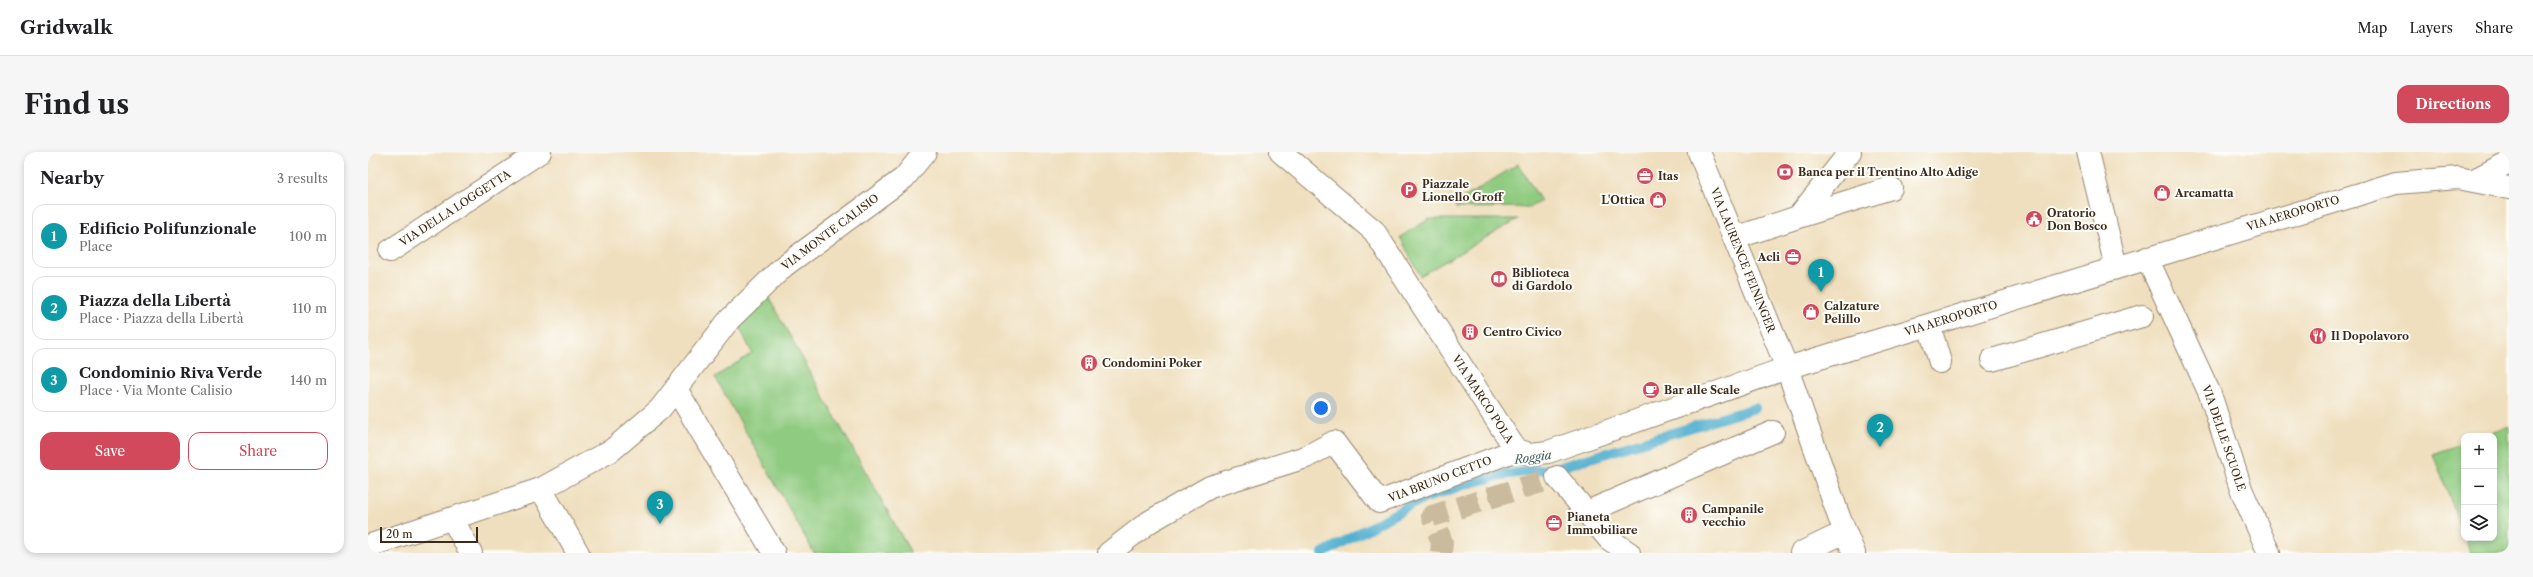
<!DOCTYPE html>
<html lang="en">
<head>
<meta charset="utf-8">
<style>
	:root { --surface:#fff; --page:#f6f6f6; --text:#202124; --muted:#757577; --line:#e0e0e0; --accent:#d1495b }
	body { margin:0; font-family:"Libre Caslon Text",serif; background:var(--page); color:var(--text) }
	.controls { position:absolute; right:12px; bottom:12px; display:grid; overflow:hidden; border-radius:8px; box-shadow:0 2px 6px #0003 }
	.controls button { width:36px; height:36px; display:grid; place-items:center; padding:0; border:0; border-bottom:1px solid var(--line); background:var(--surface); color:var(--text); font:20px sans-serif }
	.scale { position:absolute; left:12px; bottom:10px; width:98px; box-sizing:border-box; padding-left:4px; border:2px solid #3b2a1e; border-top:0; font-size:11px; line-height:14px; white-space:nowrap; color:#3b2a1e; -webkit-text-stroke:3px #fdfcf7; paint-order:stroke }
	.you { position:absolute; left:953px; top:256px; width:14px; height:14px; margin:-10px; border:3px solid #fff; border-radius:50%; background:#1a73e8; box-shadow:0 0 0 6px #1a73e833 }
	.badge { display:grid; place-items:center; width:26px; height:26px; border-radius:50%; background:var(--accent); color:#fff; font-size:13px; font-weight:700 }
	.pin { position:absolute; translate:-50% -33px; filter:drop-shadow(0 1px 2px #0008) }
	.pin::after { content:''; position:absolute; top:21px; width:14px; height:12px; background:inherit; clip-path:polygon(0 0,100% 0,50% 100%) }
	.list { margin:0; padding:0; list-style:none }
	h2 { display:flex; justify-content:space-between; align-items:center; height:52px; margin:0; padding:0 16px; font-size:17px }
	h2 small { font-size:13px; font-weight:400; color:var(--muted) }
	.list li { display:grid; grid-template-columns:26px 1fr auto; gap:12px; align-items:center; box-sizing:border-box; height:64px; margin:0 8px 8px; padding:0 8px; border:1px solid var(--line); border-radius:12px }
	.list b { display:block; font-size:15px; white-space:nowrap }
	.list p { margin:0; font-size:13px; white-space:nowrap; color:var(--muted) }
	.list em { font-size:13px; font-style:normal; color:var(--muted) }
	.actions { display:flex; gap:8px; padding:12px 16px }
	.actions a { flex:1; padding:9px 0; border:1px solid var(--accent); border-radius:12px; text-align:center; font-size:14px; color:var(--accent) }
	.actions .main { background:var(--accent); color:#fff }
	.icon { flex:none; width:22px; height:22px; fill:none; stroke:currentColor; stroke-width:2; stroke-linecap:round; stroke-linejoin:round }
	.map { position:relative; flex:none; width:2141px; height:401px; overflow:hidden; border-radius:12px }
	header { display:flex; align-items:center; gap:24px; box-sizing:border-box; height:56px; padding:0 20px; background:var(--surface); border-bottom:1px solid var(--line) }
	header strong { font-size:19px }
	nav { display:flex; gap:22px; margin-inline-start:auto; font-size:14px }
	.intro { display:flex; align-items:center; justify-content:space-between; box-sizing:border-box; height:96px; padding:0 24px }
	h1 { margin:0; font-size:28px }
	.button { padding:10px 18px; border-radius:12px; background:var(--accent); color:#fff; font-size:14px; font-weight:700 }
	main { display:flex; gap:24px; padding:0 24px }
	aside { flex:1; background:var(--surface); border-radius:12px; box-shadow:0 2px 6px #0003 }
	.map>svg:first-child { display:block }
	.green { fill:#8fcb80; stroke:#657a4f }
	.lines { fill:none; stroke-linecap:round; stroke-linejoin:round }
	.stream { stroke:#51afcf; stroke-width:10 }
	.minor-tunnel { stroke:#cbbb9e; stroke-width:22; stroke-dasharray:22 11; stroke-linecap:butt }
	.minor-casing { stroke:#95846e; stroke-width:24 }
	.minor { stroke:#fff; stroke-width:22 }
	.labels { text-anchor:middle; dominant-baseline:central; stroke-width:4; stroke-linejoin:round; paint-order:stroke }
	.poi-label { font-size:11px; font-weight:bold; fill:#3b2a1e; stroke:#fdfcf7; text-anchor:start }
	.street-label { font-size:11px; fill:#3b2a1e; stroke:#fdfcf7 }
	.water-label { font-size:12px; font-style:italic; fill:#445f65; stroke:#fdfcf7 }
</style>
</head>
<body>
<header>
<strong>Gridwalk</strong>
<nav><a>Map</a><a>Layers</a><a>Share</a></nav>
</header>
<div class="intro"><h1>Find us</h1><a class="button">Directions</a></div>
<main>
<aside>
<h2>Nearby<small>3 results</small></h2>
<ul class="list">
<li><span class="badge" style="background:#0f9aa8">1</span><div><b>Edificio Polifunzionale</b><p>Place</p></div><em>100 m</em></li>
<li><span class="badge" style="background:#0f9aa8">2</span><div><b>Piazza della Libertà</b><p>Place · Piazza della Libertà</p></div><em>110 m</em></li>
<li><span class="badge" style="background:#0f9aa8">3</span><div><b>Condominio Riva Verde</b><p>Place · Via Monte Calisio</p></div><em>140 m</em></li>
</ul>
<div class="actions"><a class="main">Save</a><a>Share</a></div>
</aside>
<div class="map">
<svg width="2141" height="401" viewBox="0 0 2141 401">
	<rect width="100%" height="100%" fill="#fdfcf7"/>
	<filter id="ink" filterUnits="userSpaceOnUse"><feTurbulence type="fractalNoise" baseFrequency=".025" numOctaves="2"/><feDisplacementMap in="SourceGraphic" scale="8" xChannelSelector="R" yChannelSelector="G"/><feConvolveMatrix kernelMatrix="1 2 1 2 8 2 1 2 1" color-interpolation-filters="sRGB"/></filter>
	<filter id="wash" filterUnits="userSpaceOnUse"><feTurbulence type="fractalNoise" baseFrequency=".012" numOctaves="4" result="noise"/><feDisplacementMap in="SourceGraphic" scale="16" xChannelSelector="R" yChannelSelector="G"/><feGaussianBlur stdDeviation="0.9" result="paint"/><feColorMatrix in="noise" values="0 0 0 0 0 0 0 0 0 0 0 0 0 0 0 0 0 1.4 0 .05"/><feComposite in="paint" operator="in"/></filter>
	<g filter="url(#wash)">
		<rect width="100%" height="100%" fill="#efdfbe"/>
		<!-- green -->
		<path class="green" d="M1150,12L1173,49L1162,55L1088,56L1086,52Z
			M1061,67H1150L1052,124L1032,85Z
			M398,141L543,401H446L347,225L384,201L369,170Z
			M2141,275V401H2102L2097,386H2126V284H2115Z
			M2096,291V384L2065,302Z"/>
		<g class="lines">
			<!-- stream -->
			<path class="stream" d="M955,401L1052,348L1095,333L1133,323L1189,316L1387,256"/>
		</g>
	</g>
	<g filter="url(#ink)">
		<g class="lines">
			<!-- minor-tunnel -->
			<path class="minor-tunnel" d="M1073,401L1074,390L1064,364L1189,325"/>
			<!-- minor casing -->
			<g class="minor-casing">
				<path id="minor" d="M913,0L1006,79L1148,298L1163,302L1180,300L1419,216L2028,31L2090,26L2141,36
					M1331,0L1419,216L1471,365L1486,401
					M1720,0L1748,115
					M2106,28L2141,10
					M1430,65L1523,36
					M1367,86L1430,65L1482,0
					M22,99L172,0
					M1779,106L1842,242L1873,337L1901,401
					M1561,173L1572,210
					M1624,208L1774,164
					M308,237L406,401
					M1189,325L1241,387L1261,401
					M173,337L210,401
					M1219,360L1405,280
					M85,368L103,401
					M0,394L173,337L244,298L292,257L361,168L416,114L536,26L557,0
					M741,401L781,370L842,335L938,305L966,290L1011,350L1148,298
					M1433,401L1477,380"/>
			</g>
			<!-- minor -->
			<use href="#minor" class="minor"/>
		</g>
	</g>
	<!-- icons -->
	<defs>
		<g id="bank-disc" transform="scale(0.9)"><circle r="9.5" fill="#d1495b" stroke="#fdfcf7"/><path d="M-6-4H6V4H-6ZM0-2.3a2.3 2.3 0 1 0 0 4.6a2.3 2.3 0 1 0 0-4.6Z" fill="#fff"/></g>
		<g id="office-disc" transform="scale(0.9)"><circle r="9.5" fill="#d1495b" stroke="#fdfcf7"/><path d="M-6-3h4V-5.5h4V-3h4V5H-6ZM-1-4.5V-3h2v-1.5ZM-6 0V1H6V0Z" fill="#fff"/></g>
		<g id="parking-disc" transform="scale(0.9)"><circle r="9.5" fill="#d1495b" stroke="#fdfcf7"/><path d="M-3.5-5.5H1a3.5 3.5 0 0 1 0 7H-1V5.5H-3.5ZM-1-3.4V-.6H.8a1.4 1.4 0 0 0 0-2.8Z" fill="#fff"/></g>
		<g id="shop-disc" transform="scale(0.9)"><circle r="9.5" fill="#d1495b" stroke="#fdfcf7"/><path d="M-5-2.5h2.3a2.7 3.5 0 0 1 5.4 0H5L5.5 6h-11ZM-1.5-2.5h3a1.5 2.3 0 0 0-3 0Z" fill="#fff"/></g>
		<g id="civic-disc" transform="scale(0.9)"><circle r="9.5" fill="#d1495b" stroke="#fdfcf7"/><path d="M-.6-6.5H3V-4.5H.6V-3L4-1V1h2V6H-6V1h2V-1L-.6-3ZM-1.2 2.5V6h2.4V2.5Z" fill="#fff"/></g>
		<g id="library-disc" transform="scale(0.9)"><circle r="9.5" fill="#d1495b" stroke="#fdfcf7"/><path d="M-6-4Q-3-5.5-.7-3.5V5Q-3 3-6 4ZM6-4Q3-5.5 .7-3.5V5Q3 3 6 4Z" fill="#fff"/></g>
		<g id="building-disc" transform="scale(0.9)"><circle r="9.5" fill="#d1495b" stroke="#fdfcf7"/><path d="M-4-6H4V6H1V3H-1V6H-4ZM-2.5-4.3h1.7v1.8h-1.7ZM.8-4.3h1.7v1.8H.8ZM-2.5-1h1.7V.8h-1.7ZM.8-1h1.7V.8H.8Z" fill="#fff"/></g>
		<g id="restaurant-disc" transform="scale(0.9)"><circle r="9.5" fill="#d1495b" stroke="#fdfcf7"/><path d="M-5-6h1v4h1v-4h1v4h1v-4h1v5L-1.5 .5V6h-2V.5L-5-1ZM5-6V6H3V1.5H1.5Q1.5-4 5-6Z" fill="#fff"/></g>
		<g id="cafe-disc" transform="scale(0.9)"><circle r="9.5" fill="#d1495b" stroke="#fdfcf7"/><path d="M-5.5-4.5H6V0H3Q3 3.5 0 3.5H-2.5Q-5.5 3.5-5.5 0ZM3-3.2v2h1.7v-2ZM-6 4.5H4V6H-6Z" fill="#fff"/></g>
	</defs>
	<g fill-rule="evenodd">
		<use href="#bank-disc" x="1417" y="20"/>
		<use href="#office-disc" x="1277" y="24"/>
		<use href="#parking-disc" x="1041" y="38"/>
		<use href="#shop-disc" x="1794" y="41"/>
		<use href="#shop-disc" x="1290" y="48"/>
		<use href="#civic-disc" x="1666" y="67"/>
		<use href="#office-disc" x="1425" y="105"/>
		<use href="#library-disc" x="1131" y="127"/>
		<use href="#shop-disc" x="1443" y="160"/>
		<use href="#building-disc" x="1102" y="180"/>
		<use href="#restaurant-disc" x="1950" y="184"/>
		<use href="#building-disc" x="721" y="211"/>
		<use href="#cafe-disc" x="1283" y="238"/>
		<use href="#building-disc" x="1321" y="363"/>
		<use href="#office-disc" x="1186" y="371"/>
	</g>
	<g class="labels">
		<!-- poi labels -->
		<g class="poi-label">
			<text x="1430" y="20">Banca per il Trentino Alto Adige</text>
			<text x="1290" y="24">Itas</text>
			<text x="1054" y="32">Piazzale<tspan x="1054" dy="13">Lionello Groff</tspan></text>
			<text x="1807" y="41">Arcamatta</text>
			<text x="1277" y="48" text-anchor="end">L'Ottica</text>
			<text x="1679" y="61">Oratorio<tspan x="1679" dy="13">Don Bosco</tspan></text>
			<text x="1412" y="105" text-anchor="end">Acli</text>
			<text x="1144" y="121">Biblioteca<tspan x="1144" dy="13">di Gardolo</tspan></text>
			<text x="1456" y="154">Calzature<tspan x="1456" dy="13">Pelillo</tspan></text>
			<text x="1115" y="180">Centro Civico</text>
			<text x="1963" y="184">Il Dopolavoro</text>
			<text x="734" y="211">Condomini Poker</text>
			<text x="1296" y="238">Bar alle Scale</text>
			<text x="1334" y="357">Campanile<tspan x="1334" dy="13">vecchio</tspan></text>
			<text x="1199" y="365">Pianeta<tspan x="1199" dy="13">Immobiliare</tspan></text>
		</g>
		<!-- street labels -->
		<g class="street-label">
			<text transform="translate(87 56) rotate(-33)">VIA DELLA LOGGETTA</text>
			<text transform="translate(1925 61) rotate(-17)">VIA AEROPORTO</text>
			<text transform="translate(462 80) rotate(-37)">VIA MONTE CALISIO</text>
			<text transform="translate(1375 108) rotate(68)">VIA LAURENCE FEININGER</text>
			<text transform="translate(1583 166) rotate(-17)">VIA AEROPORTO</text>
			<text transform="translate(1115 247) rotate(57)">VIA MARCO POLA</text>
			<text transform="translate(1856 286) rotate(71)">VIA DELLE SCUOLE</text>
			<text transform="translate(1072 327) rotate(-21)">VIA BRUNO CETTO</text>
		</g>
		<!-- water labels -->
		<g class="water-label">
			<text transform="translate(1165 305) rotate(-8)">Roggia</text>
		</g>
	</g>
</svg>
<div class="controls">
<button>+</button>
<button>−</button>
<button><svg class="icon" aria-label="layers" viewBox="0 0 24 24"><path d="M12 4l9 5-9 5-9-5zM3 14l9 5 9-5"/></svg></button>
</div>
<div class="scale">20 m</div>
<div class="you"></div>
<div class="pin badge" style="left:1453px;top:140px;background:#0f9aa8">1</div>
<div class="pin badge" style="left:1512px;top:295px;background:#0f9aa8">2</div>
<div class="pin badge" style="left:292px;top:372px;background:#0f9aa8">3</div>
</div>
</main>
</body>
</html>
